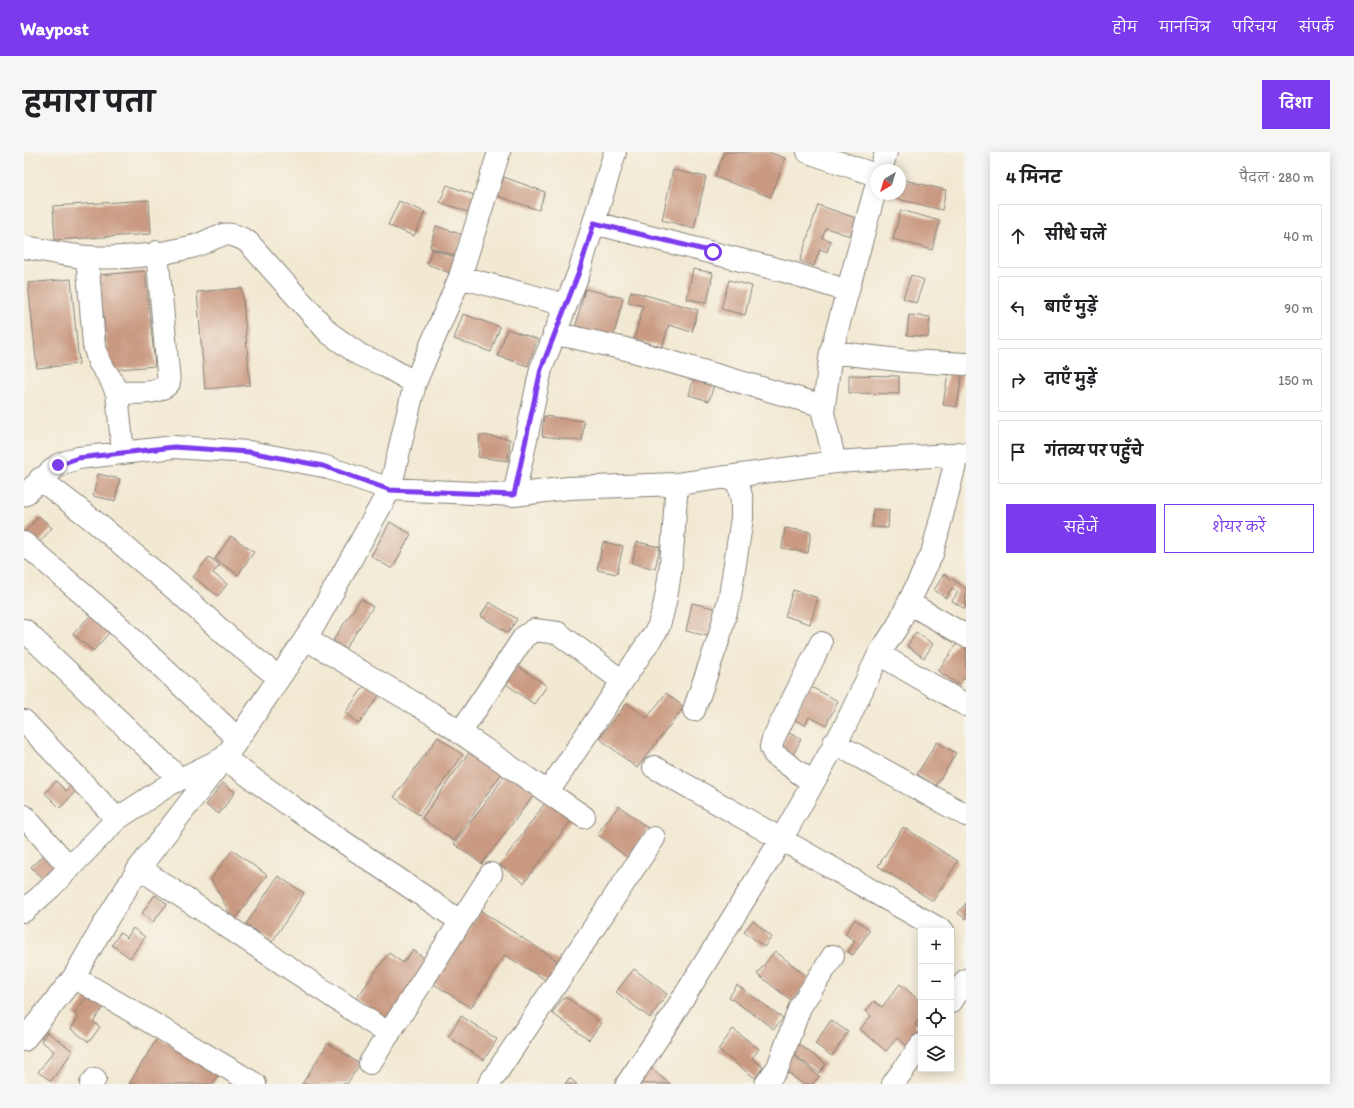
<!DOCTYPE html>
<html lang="hi">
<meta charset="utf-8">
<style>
:root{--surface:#fff;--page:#f6f6f6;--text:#202124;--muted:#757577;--line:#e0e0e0;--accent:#7c3aed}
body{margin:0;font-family:Itim,"Playpen Sans Deva",sans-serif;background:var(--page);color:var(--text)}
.controls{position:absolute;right:12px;bottom:12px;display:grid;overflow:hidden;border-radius:0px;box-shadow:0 2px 10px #0003}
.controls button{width:36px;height:36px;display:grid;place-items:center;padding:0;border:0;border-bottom:1px solid var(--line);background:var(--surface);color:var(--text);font:20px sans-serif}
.compass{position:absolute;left:846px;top:12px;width:36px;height:36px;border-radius:50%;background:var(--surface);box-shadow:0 2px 10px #0003;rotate:218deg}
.stop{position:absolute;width:12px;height:12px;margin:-9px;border:3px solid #7c3aed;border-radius:50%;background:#fff}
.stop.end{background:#7c3aed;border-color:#fff;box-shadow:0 1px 4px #0008}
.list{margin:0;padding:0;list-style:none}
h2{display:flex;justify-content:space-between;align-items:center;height:52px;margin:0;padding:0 16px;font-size:17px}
h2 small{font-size:13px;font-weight:400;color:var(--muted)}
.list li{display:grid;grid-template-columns:26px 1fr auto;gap:12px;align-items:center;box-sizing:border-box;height:64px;margin:0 8px 8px;padding:0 8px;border:1px solid var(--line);border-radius:0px}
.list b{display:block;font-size:15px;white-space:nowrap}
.list em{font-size:13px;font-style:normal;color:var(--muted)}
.actions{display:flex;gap:8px;padding:12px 16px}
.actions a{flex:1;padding:9px 0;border:1px solid var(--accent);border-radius:0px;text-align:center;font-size:14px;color:var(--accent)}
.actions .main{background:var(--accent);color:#fff}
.icon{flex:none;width:22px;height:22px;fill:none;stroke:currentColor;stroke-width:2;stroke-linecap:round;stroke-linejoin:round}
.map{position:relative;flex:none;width:942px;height:932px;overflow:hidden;border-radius:0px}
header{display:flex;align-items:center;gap:24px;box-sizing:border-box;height:56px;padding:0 20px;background:var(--accent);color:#fff}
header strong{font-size:19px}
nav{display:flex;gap:22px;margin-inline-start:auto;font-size:14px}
.intro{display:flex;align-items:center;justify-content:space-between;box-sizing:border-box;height:96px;padding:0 24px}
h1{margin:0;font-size:28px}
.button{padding:10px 18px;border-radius:0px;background:var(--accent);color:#fff;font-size:14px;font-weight:700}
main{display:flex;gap:24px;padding:0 24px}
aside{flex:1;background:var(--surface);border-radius:0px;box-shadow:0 2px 10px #0003}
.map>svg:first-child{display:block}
</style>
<header>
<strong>Waypost</strong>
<nav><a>होम</a><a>मानचित्र</a><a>परिचय</a><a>संपर्क</a></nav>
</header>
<div class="intro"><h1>हमारा पता</h1><a class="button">दिशा</a></div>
<main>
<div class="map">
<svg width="942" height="932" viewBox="0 0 942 932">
<rect width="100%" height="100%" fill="#f7f3e8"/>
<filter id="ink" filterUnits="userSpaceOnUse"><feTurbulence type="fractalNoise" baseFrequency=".025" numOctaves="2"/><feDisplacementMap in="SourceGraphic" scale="8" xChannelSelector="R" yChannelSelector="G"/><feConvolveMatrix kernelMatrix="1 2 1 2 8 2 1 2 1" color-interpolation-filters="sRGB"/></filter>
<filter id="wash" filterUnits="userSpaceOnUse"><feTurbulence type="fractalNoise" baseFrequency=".012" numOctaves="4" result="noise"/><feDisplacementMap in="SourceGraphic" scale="16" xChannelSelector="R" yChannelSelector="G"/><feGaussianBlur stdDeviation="0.9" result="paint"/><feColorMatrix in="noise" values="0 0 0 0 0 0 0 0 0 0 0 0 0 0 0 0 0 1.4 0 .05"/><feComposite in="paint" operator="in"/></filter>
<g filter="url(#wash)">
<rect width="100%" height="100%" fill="#f2e9d3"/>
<g id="blocks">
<path fill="#c99981" d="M 700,0 L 744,0 L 761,6 L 747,45 L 691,25 Z
M 649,18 L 682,25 L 670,76 L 638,68 Z
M 480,25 L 521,40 L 515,58 L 473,44 Z
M 876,27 L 922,38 L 918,58 L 862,44 L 862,42 L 876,42 Z
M 423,33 L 455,45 L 449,62 L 416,50 Z
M 125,48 L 127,82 L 31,88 L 29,54 Z
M 375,49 L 401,60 L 390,84 L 364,73 Z
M 794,53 L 832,66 L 826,84 L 802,76 L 798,86 L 807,89 L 803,100 L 796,97 L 790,114 L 776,109 Z
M 877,58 L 916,69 L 908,98 L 869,87 Z
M 412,74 L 439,83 L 432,104 L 406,95 Z
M 408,97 L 436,107 L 431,123 L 403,112 Z
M 669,117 L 689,121 L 683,151 L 663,147 Z
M 121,119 L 131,214 L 85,218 L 75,123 Z
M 887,123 L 900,128 L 892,151 L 879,146 Z
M 47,127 L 55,212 L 13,216 L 4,131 Z
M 705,128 L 728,134 L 721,163 L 697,157 Z
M 218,136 L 226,233 L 181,237 L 173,140 Z
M 561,137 L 599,146 L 588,191 L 550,181 Z
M 607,139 L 674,158 L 668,180 L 645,173 L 638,195 L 610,187 L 619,154 L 604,150 Z
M 439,162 L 476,175 L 467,200 L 430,187 Z
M 885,163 L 906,165 L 904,185 L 883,183 Z
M 483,177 L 513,187 L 504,214 L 474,204 Z
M 924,221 L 938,223 L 933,255 L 919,253 Z
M 671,222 L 691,229 L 685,249 L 665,243 Z
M 825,223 L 875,224 L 875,242 L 825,241 Z
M 520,264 L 560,269 L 558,289 L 518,284 Z
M 456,283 L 486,287 L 484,309 L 454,305 Z
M 74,322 L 96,327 L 91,349 L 69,344 Z
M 849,357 L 865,358 L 864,376 L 848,375 Z
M 15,364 L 28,376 L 13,393 L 0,381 Z
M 366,370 L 387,382 L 368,417 L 347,404 Z
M 761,376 L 787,380 L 784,401 L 758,396 Z
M 207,384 L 230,400 L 214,423 L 191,407 Z
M 579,390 L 599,394 L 593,422 L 573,418 Z
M 613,390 L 636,395 L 631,417 L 608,411 Z
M 185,405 L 196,413 L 189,421 L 203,432 L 194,444 L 169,425 Z
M 920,422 L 942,436 L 941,457 L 928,449 L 934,440 L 928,436 L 922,446 L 910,438 Z
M 769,438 L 794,446 L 786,472 L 761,464 Z
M 337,447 L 349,455 L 321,497 L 309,488 Z
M 465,450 L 493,467 L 484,481 L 457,464 Z
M 668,451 L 694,457 L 688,485 L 662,479 Z
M 67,463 L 86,480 L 69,499 L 49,482 Z
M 892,480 L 909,492 L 900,506 L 883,494 Z
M 935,489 L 942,494 L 942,523 L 935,533 L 914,519 Z
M 494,514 L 523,534 L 510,552 L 482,532 Z
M 342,532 L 356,542 L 335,572 L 321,561 Z
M 785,534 L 814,549 L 802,573 L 785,565 L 781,573 L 769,567 Z
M 642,541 L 660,555 L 613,616 L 575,586 L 603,551 L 623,566 Z
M 765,581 L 777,587 L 769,603 L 757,596 Z
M 414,585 L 439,603 L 395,663 L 370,645 Z
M 913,590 L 932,601 L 912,634 L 893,622 Z
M 446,599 L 478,621 L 430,689 L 398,666 Z
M 484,620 L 512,640 L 458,712 L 430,692 Z
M 32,629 L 42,639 L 49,632 L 54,637 L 36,656 L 21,641 Z
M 199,631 L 211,640 L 195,662 L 182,653 Z
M 527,643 L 552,662 L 500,731 L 476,713 Z
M 595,654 L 625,677 L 603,705 L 573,682 Z
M 879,675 L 934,709 L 909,749 L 854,714 Z
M 208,698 L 243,723 L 210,769 L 187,727 Z
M 22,701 L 33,713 L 19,726 L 7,715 Z
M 254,724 L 280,741 L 248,790 L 222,772 Z
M 131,743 L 143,752 L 129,770 L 118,761 Z
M 942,751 L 942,767 L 934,761 Z
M 457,759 L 537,811 L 525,830 L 481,803 L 447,856 L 410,832 Z
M 831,767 L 846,778 L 829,803 L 824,800 L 831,789 L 821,782 Z
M 729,769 L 748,785 L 740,795 L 720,779 Z
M 109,776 L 121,785 L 106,806 L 88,793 L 96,781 L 103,786 Z
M 389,798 L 408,812 L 366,871 L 332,847 L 365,801 L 379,811 Z
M 751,799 L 786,827 L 768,849 L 733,822 Z
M 610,817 L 643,842 L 626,866 L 592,840 Z
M 876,832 L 897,850 L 897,865 L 891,873 L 897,878 L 897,881 L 884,895 L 873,886 L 862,899 L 836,877 L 847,864 L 842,859 L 850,849 L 858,855 Z
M 713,833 L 759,866 L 750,877 L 705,845 Z
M 64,843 L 80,855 L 69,870 L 76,875 L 65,890 L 47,877 L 54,866 L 50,862 Z
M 541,844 L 577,871 L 565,888 L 528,861 Z
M 437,864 L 473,887 L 460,908 L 424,885 Z
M 807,868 L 824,880 L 808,904 L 791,892 Z
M 709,877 L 735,897 L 728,906 L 739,915 L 731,926 L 694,898 Z
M 23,880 L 49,899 L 27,929 L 14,920 L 30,899 L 17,889 Z
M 134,885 L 195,922 L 189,932 L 105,932 Z
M 304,891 L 336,912 L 323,932 L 278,932 Z
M 773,891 L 802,912 L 795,921 L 766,900 Z
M 767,902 L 795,924 L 789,932 L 779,932 L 757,915 Z
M 625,915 L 646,932 L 612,932 Z
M 545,926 L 553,932 L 541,932 Z"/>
</g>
</g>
<g filter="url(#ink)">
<use href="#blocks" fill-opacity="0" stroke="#878278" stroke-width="1"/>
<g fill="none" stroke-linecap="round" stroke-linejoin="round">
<g stroke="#878278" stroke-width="24">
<path id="street" d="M 784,0 L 852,23
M 857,18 L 862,0
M 570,71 L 764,120 L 824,139
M 0,95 C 21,98 43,104 64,105 C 97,107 135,103 167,95 C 192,89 197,73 224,90 L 305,181 L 336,203 L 360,213 L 391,231
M 63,105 L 70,193 L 75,210 L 86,226 L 93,241 L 99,301
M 436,125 L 542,153
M 530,181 L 602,197 L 800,254
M 807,200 L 883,209 L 942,212
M 93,241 C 110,240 133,244 145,231 L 133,100
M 811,310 L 799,261 L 807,200 L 852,35
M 16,327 L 70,369 L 158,443 L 202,483 L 255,526
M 0,343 L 34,313 L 54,306 L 150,295 L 225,300 L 299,314 L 366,337 L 490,343 L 544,336 L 653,332 L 811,310 L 942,302
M 490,343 L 517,217 L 555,120 L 591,0
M 0,391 L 84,464 L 214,587
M 885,451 L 942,484
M 0,478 L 156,627
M 282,487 L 412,564 L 560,665
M 855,502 L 942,553
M 670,558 L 695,486 L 706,444 L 718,366 L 718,348 L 712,324
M 0,569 L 93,667
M 436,581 L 500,485 L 510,478 L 534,481 L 598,529
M 810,591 L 942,663
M 630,615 L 919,779
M 789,631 L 750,602 L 747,595 L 749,587 L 797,491
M 524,640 L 634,476 C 649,432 649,378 653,332
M 0,664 L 46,716
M 115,716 L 365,882
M 0,759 L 26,736 L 93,667 L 146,632 L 200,606 L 268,655 L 436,769
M 50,825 L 231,932
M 927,850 L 942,828
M 0,888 L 50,825 L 82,769 L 115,716 L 210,593 L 288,477 L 366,337 L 391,231 L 436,125 L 475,0
M 346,911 L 467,722
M 67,932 L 71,927
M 465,932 L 630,686
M 603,932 L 645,869 L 757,688 L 821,574 L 855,502 L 873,475 L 908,402 L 934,301
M 742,932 L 754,915 L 776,855 L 809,804
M 869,932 L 897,893"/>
</g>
<use href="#street" stroke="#fff" stroke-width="22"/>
</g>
</g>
<g fill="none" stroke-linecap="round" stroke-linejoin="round" filter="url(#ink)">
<path stroke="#7c3aed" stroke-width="5" d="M 34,313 L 54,306 L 150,295 L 225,300 L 299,314 L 366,338 L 490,343 L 517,217 L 555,120 L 570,71 L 689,100"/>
</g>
</svg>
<div class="controls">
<button>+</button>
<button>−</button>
<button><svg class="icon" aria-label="locate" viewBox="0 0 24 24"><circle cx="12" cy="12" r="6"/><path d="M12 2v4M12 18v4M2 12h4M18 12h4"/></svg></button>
<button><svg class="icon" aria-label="layers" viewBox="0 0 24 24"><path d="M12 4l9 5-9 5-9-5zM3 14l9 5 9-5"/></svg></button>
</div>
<svg class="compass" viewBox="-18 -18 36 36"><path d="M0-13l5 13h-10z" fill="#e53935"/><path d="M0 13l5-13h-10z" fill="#757577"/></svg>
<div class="stop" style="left:689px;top:100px"></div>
<div class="stop end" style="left:34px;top:313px"></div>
</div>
<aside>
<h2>4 मिनट<small>पैदल · 280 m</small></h2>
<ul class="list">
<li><svg class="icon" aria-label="ahead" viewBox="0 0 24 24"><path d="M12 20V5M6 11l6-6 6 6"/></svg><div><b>सीधे चलें</b></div><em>40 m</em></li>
<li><svg class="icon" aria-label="left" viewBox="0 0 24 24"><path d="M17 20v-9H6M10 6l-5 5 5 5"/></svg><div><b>बाएँ मुड़ें</b></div><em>90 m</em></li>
<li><svg class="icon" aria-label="right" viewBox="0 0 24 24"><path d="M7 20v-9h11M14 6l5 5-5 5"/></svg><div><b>दाएँ मुड़ें</b></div><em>150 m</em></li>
<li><svg class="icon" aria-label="arrive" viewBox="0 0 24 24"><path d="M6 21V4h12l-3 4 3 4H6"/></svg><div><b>गंतव्य पर पहुँचे</b></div></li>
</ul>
<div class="actions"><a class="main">सहेजें</a><a>शेयर करें</a></div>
</aside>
</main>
